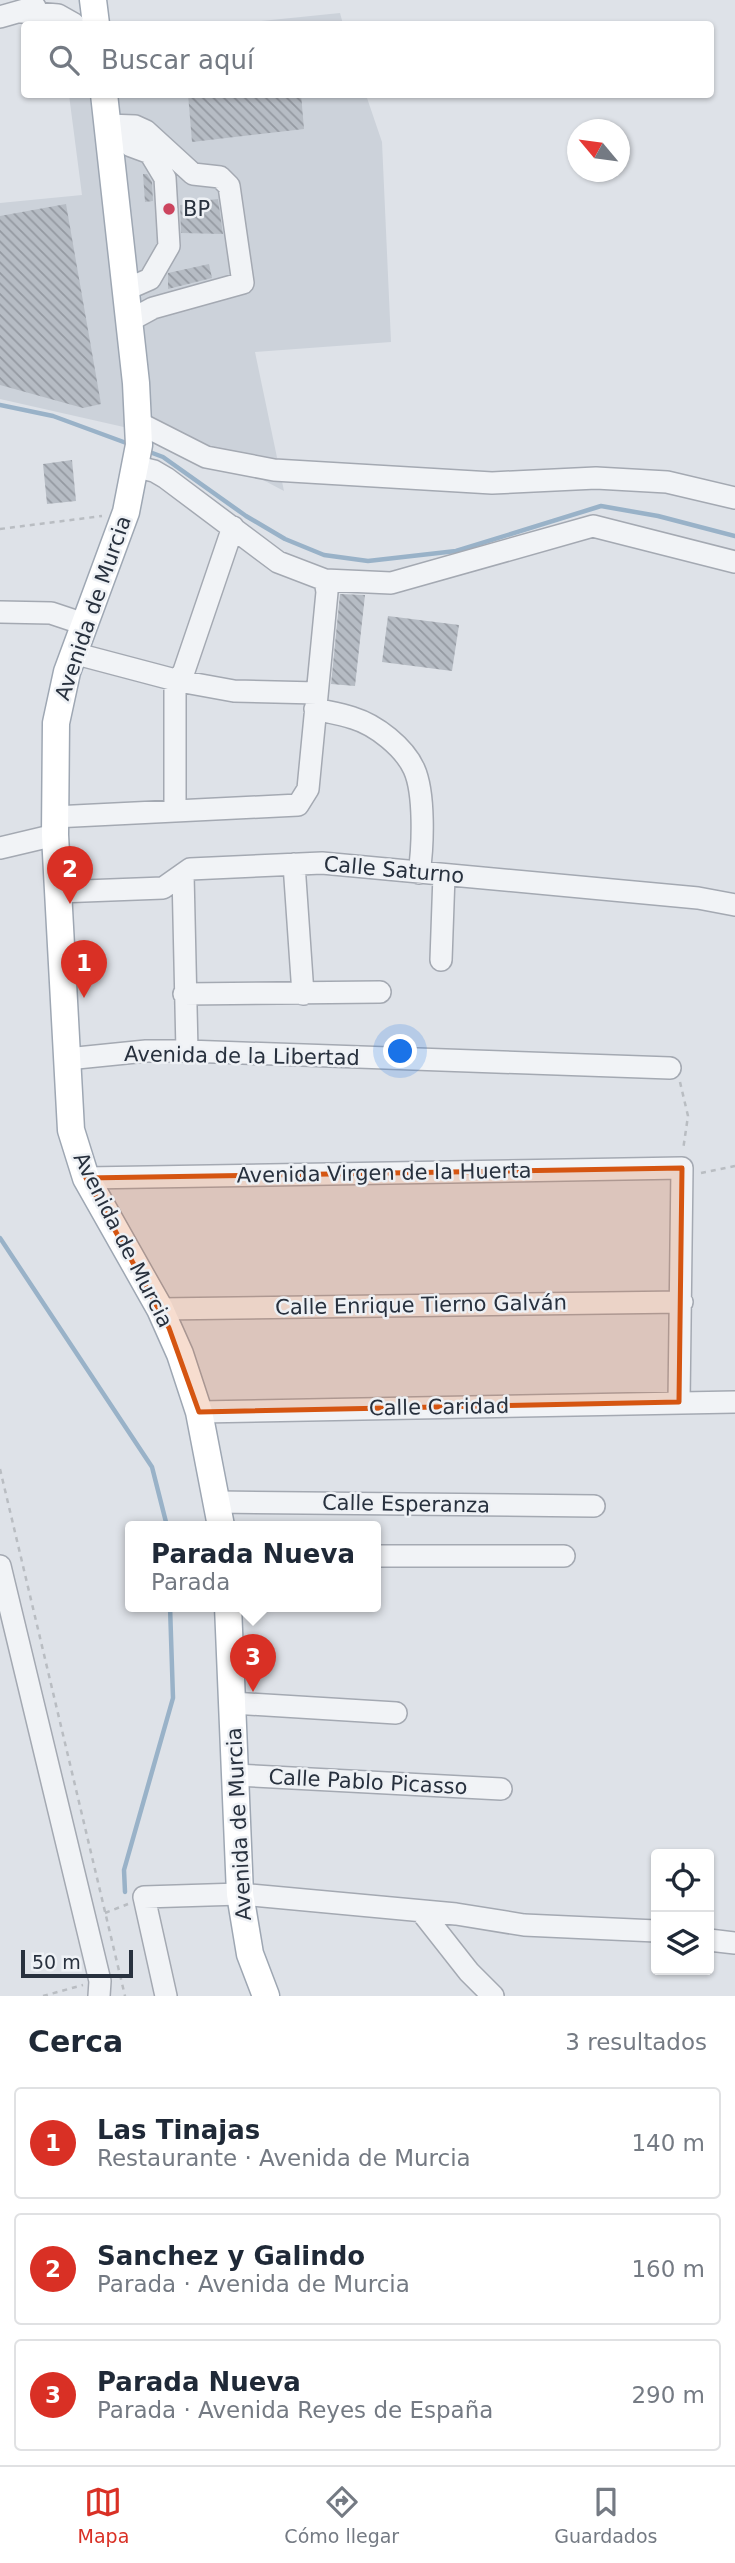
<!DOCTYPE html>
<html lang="es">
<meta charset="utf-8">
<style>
:root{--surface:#fff;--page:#f2f2f3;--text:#1f2937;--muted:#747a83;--line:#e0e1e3;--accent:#d93025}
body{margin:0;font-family:"DejaVu Sans",sans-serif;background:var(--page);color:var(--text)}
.controls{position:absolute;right:21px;bottom:21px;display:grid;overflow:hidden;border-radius:7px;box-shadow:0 2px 5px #0004}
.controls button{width:63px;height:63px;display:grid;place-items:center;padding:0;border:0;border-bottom:2px solid var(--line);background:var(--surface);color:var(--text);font:35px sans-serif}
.compass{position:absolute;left:567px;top:119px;width:63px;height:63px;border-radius:50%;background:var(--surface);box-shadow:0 2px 5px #0004;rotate:299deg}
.scale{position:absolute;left:21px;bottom:18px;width:112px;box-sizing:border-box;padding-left:7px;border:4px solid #28313e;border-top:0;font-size:19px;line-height:24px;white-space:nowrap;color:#28313e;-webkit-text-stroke:5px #eef1f5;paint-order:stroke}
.you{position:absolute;left:401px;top:1052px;width:24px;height:24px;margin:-18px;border:5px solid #fff;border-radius:50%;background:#1a73e8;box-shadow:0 0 0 10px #1a73e833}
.badge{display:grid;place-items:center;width:46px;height:46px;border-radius:50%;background:var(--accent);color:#fff;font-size:23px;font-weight:700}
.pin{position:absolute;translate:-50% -58px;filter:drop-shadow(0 2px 4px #0008)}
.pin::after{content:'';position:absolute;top:37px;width:24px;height:21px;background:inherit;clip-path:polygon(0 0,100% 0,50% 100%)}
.popup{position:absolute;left:125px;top:1521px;width:256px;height:91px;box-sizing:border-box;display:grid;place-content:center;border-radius:7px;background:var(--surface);filter:drop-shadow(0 2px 5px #0005);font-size:23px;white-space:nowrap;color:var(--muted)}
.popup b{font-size:26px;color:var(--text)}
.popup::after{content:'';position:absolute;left:50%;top:100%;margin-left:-14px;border:14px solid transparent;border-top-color:var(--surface)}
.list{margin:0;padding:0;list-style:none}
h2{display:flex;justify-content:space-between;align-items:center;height:91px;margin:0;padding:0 28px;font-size:30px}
h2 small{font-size:23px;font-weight:400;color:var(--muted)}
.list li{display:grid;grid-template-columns:46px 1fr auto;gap:21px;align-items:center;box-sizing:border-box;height:112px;margin:0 14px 14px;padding:0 14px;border:2px solid var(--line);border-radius:7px}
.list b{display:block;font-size:26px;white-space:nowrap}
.list p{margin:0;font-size:23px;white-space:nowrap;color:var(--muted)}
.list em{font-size:23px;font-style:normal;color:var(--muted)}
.icon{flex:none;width:38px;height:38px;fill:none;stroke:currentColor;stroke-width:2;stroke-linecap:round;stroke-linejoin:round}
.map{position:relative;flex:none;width:735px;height:1996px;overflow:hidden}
.search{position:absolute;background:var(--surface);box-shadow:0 2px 5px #0004;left:21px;right:21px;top:21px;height:77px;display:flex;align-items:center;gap:18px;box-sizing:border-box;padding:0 24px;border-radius:7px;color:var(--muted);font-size:26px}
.sheet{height:469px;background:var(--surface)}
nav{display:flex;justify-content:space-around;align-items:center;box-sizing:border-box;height:98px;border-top:2px solid var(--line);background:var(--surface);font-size:19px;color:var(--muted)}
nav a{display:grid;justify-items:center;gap:4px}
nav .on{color:var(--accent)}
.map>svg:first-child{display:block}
</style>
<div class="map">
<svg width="735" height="1996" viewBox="0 0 735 1996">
<defs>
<pattern id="building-back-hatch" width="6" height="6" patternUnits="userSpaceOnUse" patternTransform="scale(1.75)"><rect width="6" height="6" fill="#b6bcc4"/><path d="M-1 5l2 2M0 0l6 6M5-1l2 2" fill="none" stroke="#9499a1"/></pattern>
</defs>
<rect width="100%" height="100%" fill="#dee2e8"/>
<path fill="#ccd2da" d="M 340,13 L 343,24 L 231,24 Z
M 69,95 L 366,95 L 382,142 L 391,342 L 255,352 L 284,491 L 190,442 L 0,399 L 0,203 L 82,195 Z"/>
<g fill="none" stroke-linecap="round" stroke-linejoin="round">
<path stroke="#99b2c8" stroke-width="4.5" d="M 0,405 L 53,416 L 129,444
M 147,451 L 163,457 L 246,516 L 285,539 L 324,555 L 368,561 L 456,551 L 601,506 L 658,516 L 735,536
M 0,1238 L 152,1467 L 167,1526
M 125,1892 L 124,1870 L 173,1698 L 170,1606"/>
</g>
<path fill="url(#building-back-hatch)" d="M 188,94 L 301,94 L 304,129 L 192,142 Z
M 143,174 L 147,174 L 152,182 L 153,201 L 145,202 Z
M 218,199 L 223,234 L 181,233 L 180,205 L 200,204 L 200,201 Z
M 66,204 L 101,404 L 83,408 L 0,385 L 0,216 Z
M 209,264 L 212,278 L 168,289 L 168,273 Z
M 72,460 L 76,501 L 47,504 L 43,464 Z
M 340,594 L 365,595 L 355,686 L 331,684 Z
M 388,616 L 459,625 L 452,671 L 382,662 Z"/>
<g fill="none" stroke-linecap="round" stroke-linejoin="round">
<g stroke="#a4a9b2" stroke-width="24">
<path id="minor" d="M 22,12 L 58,15 L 74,24
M 0,17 L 35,7
M 107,125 L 135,126 L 146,131 L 193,174 L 220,177 L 229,186 L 243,283 L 153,308 L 129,321
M 125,290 L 150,279 L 169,246 L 165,178 L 150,153 L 131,146 L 126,126
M 139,423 L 206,457 L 274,470 L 492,483 L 596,478 L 667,482 L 735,498
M 137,467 L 154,471 L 166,478 L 278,562 L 325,580 L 391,583 L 593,526 L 735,562
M 0,612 L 51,613 L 84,624
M 73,653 L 179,681 L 234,691 L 317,693
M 315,709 C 328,712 341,714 353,718 C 376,725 404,747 414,769 C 425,793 423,847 419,873
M 175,811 L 175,687 L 184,671 L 233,527
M 54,817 L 298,805 L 308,789 L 327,592 L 325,580
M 0,848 L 55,835
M 294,864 L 303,994
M 183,874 L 187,1051
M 58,892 L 163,888 L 190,869 L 322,863 L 698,898 L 735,905
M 441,960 L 444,875
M 184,994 L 380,992
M 67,1059 L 146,1051 L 187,1051 L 670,1068
M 86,1178 L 682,1168 L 679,1402
M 160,1309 L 682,1302
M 199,1412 L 735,1402
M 217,1502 L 594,1506
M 376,1556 L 564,1556
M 0,1566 L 100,1981 L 99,1996
M 232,1703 L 396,1713
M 235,1775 L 501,1789
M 421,1911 L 469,1972 L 493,1996
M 709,1940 L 735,1943
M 166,1996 L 144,1897 L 240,1894 L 456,1914 L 524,1925 L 656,1931"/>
</g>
<g stroke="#9ea7b3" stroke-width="29">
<path id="major" d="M 93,0 L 96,24
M 104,94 L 136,383 L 139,445 L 126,512 L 67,672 L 56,723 L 55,835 L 71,1130 L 86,1178 L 160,1309 L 180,1354 L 199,1412 L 221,1526
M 228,1606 L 240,1894 L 250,1954 L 266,1996"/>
</g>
<path stroke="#b9bdc2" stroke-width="2.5" stroke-dasharray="5 5" stroke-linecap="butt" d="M 0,529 L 102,516
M 680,1082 L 688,1116 L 683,1150
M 701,1173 L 735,1166
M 0,1469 L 125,1996
M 105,1913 L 128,1904
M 43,1996 L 83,1985"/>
<use href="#minor" stroke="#f1f3f6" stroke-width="21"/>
<use href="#major" stroke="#fff" stroke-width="26"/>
</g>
<path fill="#d55511" fill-opacity="0.2" stroke="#d55511" stroke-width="5" stroke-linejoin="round" d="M 682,1168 L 679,1402 L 199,1412 L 169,1328 L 86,1178 Z"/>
<circle fill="#cc445e" stroke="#eef1f5" stroke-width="2.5" cx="169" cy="209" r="7"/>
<g text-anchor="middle" stroke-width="5" stroke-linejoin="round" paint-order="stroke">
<g font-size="21" fill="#28313e" stroke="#eef1f5" text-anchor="start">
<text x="183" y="216">BP</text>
</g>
<g font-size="21" fill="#28313e" stroke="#eef1f5">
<text transform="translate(93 608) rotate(-71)" y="7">Avenida de Murcia</text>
<text transform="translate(394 870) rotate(5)" y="7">Calle Saturno</text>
<text transform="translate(242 1056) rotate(1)" y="7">Avenida de la Libertad</text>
<text transform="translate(384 1173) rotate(-1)" y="7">Avenida Virgen de la Huerta</text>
<text transform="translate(123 1240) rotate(63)" y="7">Avenida de Murcia</text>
<text transform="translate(421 1305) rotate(-1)" y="7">Calle Enrique Tierno Galván</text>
<text transform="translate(439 1407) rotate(-1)" y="7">Calle Caridad</text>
<text transform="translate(406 1504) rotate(1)" y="7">Calle Esperanza</text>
<text transform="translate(368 1782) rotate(3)" y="7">Calle Pablo Picasso</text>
<text transform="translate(239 1824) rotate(-93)" y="7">Avenida de Murcia</text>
</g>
</g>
</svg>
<div class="controls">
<button><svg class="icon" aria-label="locate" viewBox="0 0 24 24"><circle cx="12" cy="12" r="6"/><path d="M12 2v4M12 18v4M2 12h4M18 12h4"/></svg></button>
<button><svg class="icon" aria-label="layers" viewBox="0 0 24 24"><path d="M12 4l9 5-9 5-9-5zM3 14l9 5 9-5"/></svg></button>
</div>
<svg class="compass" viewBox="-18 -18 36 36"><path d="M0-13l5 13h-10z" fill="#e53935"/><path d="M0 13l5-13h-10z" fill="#747a83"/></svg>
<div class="scale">50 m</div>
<div class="you"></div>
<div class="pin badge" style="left:84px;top:998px">1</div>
<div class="pin badge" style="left:70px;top:904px">2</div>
<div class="pin badge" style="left:253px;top:1692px">3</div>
<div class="popup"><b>Parada Nueva</b>Parada</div>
<div class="search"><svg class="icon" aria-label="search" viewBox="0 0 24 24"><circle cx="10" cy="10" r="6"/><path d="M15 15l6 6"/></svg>Buscar aquí</div>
</div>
<section class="sheet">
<h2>Cerca<small>3 resultados</small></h2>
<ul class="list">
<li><span class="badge">1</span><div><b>Las Tinajas</b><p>Restaurante · Avenida de Murcia</p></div><em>140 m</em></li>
<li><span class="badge">2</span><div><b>Sanchez y Galindo</b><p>Parada · Avenida de Murcia</p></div><em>160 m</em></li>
<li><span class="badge">3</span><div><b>Parada Nueva</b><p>Parada · Avenida Reyes de España</p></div><em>290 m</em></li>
</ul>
</section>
<nav>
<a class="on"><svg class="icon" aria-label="map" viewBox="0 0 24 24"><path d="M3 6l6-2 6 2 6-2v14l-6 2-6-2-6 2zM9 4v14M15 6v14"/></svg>Mapa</a>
<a><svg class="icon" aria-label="directions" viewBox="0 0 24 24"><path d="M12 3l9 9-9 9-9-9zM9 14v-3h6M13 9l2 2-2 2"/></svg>Cómo llegar</a>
<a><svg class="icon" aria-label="saved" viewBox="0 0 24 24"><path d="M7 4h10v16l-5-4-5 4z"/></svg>Guardados</a>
</nav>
